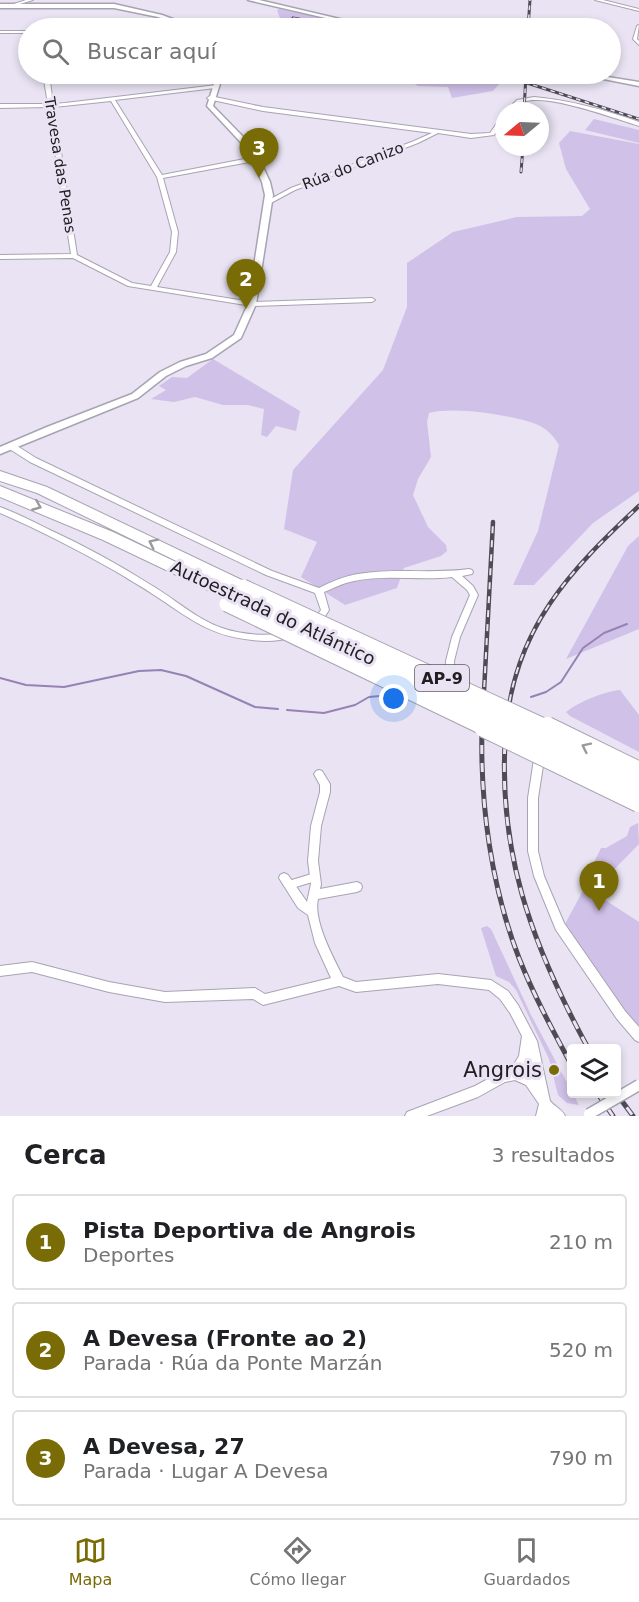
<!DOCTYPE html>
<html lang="es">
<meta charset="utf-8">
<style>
:root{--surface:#fff;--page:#f2f2f2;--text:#202124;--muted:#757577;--line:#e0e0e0;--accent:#796b05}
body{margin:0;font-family:"DejaVu Sans",sans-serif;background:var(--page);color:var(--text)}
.controls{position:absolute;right:18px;bottom:18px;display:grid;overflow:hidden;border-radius:6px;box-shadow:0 3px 9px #0003}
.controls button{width:54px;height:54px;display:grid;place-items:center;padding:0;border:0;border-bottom:2px solid var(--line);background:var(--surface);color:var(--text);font:30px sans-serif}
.compass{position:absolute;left:495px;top:102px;width:54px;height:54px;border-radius:50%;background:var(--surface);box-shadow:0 3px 9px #0003;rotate:251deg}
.you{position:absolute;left:394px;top:699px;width:21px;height:21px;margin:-15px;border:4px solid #fff;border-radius:50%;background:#1a73e8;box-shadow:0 0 0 9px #1a73e833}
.badge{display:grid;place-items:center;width:39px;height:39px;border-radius:50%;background:var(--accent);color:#fff;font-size:20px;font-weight:700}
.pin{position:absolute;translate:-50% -50px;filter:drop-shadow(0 2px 3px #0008)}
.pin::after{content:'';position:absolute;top:32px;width:21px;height:18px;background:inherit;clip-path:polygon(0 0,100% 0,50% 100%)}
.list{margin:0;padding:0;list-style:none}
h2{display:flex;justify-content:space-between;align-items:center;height:78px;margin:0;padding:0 24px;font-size:26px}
h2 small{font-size:20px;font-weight:400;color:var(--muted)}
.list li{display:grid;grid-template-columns:39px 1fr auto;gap:18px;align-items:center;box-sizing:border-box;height:96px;margin:0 12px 12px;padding:0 12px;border:2px solid var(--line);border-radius:6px}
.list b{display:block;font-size:22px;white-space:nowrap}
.list p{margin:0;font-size:20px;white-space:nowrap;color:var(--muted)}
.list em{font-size:20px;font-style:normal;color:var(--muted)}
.icon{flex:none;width:33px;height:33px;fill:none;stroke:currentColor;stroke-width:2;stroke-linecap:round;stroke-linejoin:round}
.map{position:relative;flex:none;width:639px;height:1116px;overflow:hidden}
.search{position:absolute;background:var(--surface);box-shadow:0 3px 9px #0003;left:18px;right:18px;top:18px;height:66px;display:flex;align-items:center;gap:15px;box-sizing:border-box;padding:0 21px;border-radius:33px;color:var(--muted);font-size:22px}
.sheet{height:402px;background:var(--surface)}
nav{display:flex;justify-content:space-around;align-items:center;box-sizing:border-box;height:84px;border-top:2px solid var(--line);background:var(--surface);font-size:16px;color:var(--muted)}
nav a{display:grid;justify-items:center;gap:3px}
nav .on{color:var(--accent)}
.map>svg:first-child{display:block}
</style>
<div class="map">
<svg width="639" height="1116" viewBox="0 0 639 1116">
<rect width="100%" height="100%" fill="#e9e3f3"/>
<path fill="#d0c1e8" d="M 280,9 L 367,28 L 326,28 L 281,21 L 277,10 Z
M 399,74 L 508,74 L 493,91 L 452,98 L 448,87 L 418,86 Z
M 594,119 L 639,130 L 639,143 L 585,130 Z
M 570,131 L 639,144 L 639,491 L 593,523 L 534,585 L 513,585 L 538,531 L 559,445 C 554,436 546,428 536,424 C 511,415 454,406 429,413 L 427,422 L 431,457 L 418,479 L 413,495 L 428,527 L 446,545 L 447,551 L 441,556 L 404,568 L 397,588 L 345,605 L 301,577 L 317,542 L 284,529 L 293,470 L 383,370 L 407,307 L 407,263 L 453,232 L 517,217 L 582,216 L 590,209 L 566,169 L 559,143 Z
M 213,359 L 300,411 L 296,431 L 276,426 L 267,437 L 261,435 L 264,409 L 248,405 L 223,405 L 195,397 L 174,402 L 151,399 L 166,390 L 159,386 L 172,377 L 187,378 Z
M 639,536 L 639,629 L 566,659 L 628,546 Z
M 620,690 L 639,715 L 639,752 L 570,716 L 566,712 C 580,701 603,692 620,690 Z
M 638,823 L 639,844 L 597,887 L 586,886 C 584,879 589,874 595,872 L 594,862 L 601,848 L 606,848 L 627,836 L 630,827 Z
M 585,887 L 639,922 L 639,1031 L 623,1014 L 566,928 L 565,924 Z
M 487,926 L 491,929 L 531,1015 L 579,1105 L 567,1103 L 558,1095 L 549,1059 L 516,990 L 509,982 L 496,976 L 481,928 Z"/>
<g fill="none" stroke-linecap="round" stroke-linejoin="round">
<path stroke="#9682b4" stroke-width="2" d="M 0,678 L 26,685 L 64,687 L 139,671 L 161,670 L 186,676 L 255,707 L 278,709
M 531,697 L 546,692 L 561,682 L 583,648 L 604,633 L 627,624
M 287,710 L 324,713 L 355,705 L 369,697 L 391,695"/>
<g stroke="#a8a3b2" stroke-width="10">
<path id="pedestrian" d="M 289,885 L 315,877"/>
</g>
<g stroke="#a8a3b2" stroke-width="2">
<path id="minor" d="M 26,0 L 33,0 L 13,6 L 11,5 Z
M 595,0 L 603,0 L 639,9 L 639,11 Z
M 639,25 L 637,39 L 639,41 L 639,45 L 633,39 L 637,26 Z
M 0,31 L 28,31 L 28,33 L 0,33 Z
M 43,74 L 49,74 L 53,104 L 65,103 L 217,85 L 218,86 L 215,88 L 115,100 L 162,175 L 255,157 L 258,159 L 255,161 L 163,178 L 178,232 L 176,252 L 157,287 L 252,302 L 372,298 L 375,300 L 372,302 L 252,306 L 128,286 L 73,258 L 0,259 L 0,255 L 71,254 L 48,107 L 0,108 L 0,104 L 48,104 ZM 111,101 L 157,177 L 172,232 L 170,252 L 151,286 L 132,283 L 77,255 L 54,107 Z
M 210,96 L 263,107 L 471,134 L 490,133 L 502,116 L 504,115 L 504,121 L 494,135 L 471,138 L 438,133 L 418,143 L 295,190 L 269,204 L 266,202 L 267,201 L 291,188 L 414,141 L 432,133 L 263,111 L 208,99 L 207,98 Z
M 534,97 C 570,100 605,110 639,122 L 639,126 C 613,118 547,93 523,102 C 518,103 515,107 512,111 L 506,111 L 517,100 Z
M 8,444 L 14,444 L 36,458 L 272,571 L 319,588 C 331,582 344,576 358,574 C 395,568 432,574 469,569 L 472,570 L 473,572 L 472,574 L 462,576 L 473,586 L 478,595 L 460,637 L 454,661 L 455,686 L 453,689 L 450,690 L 447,689 L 445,686 L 446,661 L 452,637 L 470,595 L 467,590 L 452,577 C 420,581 386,574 354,581 C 343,583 334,588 324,592 L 329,610 C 325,616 320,627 312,625 L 311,623 L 321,610 L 315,593 L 266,575 L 30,462 L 8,448 L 7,446 Z
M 0,507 C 17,513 34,522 50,530 C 85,546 119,565 151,585 C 175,599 196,619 222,628 C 242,635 269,637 290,632 L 293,633 L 294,635 L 293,637 C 280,641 266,642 252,640 C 209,636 188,617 154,595 C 141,586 128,579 115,571 C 78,550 39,530 0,513 Z
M 540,749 L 543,750 L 545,753 L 538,798 L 538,851 L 544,876 L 564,923 L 625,1011 L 639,1027 L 639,1042 L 635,1040 L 617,1019 L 556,930 L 534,876 L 528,851 L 528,798 L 535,753 L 537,750 Z
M 319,770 L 322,771 L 330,784 L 330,792 L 321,826 L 318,861 L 321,884 L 320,889 L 357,882 L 361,884 L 362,887 L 361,890 L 357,892 L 318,899 C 313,921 333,957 343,977 L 356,982 L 438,974 L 491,980 L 508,991 L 518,1005 L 537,1041 L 550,1101 C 555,1107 562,1109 565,1116 L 536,1116 L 539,1104 L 526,1085 L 515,1080 L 505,1082 L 478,1097 L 427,1116 L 405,1116 L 407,1112 L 475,1086 L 499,1073 L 511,1069 L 519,1056 L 522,1036 L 510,1013 L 500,999 L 489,990 L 438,984 L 356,992 L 339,986 L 263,1005 L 253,999 L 165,1002 L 109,992 L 32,972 L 0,976 L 0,966 L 32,962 L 109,982 L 165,992 L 255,988 L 265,994 L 331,978 L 315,943 L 308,915 L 298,908 L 279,878 L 280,875 L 284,873 L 288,875 L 307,902 L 311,884 L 308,861 L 311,826 L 320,792 L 320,785 L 314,774 L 316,771 ZM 530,1059 L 534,1077 L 523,1072 Z"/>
</g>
<g stroke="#a8a3b2" stroke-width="3">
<path id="tertiary" d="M 248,0 L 259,0 L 378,28 L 369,28 Z
M 0,4 L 114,4 L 162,15 L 197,28 L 190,28 L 158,17 L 114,8 L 0,8 Z
M 217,74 L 223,74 L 213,106 L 254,148 L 270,182 L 273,195 L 256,304 L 241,338 L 212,358 L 186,366 L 166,376 L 138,398 L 0,454 L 0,447 L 47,427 L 132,394 L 160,372 L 180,362 L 206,354 L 234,335 L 248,304 L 265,195 L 262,182 L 247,149 L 207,106 Z
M 578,74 L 589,74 L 639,82 L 639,86 Z"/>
</g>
<g stroke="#a8a3b2" stroke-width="2">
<path id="motorway" d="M 0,471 L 47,487 L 248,583 L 251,587 L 248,591 L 238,591 L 37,493 L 0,481 Z
M 0,486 L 113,532 L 241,593 L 244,597 L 241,601 L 231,601 L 103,540 L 0,497 Z"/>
</g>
<use href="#pedestrian" stroke="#fff" stroke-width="8"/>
<use href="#minor" fill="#fff" fill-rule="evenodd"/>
<use href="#tertiary" fill="#fff" fill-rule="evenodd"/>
<use href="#motorway" fill="#fff" fill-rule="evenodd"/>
<g stroke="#4f4b54" stroke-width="3">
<path id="rail-far2" d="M 293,18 L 345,28
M 528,28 L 530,0
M 499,74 L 639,119
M 524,111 L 526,74
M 521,172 L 523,147"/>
</g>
<g stroke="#4f4b54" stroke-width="4.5">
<path id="rail-far1" d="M 482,729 L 493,522
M 506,729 C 514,629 570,570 639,506"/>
</g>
<g stroke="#4f4b54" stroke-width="5">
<path id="rail" d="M 482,727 C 480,804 491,886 519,958 C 534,996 553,1031 572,1066
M 506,727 C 496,849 531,943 588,1048
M 616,1093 L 633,1116
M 598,1094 L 613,1116"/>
</g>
<use href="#rail-far2" stroke="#e9e3f3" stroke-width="1.5" stroke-dasharray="4.5" stroke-linecap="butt"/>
<use href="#rail-far1" stroke="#e9e3f3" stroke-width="2" stroke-dasharray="7" stroke-linecap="butt"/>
<use href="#rail" stroke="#e9e3f3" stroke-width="3" stroke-dasharray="9" stroke-linecap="butt"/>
<g stroke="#a8a3b2" stroke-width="13" stroke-linecap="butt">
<path id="minor-bridge" d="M 589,1114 L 639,1085"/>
</g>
<g stroke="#a8a3b2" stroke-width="17" stroke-linecap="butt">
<path id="motorway-bridge-far1" d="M 243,587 L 550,729
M 236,597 L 515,729
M 227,604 L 487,729"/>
</g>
<g stroke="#a8a3b2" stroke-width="22" stroke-linecap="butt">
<path id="motorway-bridge" d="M 484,727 L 639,802
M 512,727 L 639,790
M 547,727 L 639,772"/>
</g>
<use href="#minor-bridge" stroke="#fff" stroke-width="10"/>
<use href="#motorway-bridge-far1" stroke="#fff" stroke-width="15"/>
<use href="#motorway-bridge" stroke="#fff" stroke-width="20"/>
</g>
<defs><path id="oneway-chevron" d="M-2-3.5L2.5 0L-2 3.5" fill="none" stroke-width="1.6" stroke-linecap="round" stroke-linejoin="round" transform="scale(1.5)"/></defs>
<g stroke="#9b999c">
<use href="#oneway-chevron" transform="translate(37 506) rotate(22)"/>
<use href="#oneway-chevron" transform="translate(153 543) rotate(-154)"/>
<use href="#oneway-chevron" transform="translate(586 747) rotate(-154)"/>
</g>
<circle fill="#796b05" stroke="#e9e3f3" stroke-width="2" cx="554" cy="1070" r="6"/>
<g text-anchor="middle" stroke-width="6" stroke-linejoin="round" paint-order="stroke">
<g font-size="15" fill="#201d23" stroke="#e9e3f3">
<text transform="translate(60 165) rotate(81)" y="5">Travesa das Penas</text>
<text transform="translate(353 166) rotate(-21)" y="5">Rúa do Canizo</text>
</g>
<rect fill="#e9e3f3" stroke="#5c5861" stroke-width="1.5" x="415" y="665" width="54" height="26" rx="4.5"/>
<g font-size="16" font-weight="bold" fill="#201d23">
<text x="442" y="684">AP-9</text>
</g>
<g font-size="18" fill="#201d23" stroke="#e9e3f3">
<text transform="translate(273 613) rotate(25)" y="6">Autoestrada do Atlántico</text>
</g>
<g font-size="21" fill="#201d23" stroke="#e9e3f3" text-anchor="end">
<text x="542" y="1077">Angrois</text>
</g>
</g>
</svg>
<div class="controls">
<button><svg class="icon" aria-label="layers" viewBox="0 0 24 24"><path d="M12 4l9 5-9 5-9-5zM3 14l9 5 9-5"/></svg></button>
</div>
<svg class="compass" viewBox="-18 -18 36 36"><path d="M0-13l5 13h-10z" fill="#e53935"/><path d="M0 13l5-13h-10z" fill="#757577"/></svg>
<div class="you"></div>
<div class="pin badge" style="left:599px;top:911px">1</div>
<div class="pin badge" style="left:246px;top:309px">2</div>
<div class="pin badge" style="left:259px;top:178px">3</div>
<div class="search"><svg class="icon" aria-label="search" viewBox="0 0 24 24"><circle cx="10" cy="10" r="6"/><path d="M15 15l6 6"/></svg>Buscar aquí</div>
</div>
<section class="sheet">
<h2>Cerca<small>3 resultados</small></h2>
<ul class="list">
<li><span class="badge">1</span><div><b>Pista Deportiva de Angrois</b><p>Deportes</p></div><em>210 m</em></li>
<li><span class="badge">2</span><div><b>A Devesa (Fronte ao 2)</b><p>Parada · Rúa da Ponte Marzán</p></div><em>520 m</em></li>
<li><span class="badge">3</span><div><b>A Devesa, 27</b><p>Parada · Lugar A Devesa</p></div><em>790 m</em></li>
</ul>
</section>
<nav>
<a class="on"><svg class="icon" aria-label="map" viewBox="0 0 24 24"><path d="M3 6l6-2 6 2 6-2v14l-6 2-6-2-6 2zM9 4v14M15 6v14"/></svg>Mapa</a>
<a><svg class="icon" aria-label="directions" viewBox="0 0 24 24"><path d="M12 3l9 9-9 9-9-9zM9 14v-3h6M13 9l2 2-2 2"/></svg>Cómo llegar</a>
<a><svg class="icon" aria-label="saved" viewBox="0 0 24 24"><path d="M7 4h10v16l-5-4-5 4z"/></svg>Guardados</a>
</nav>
